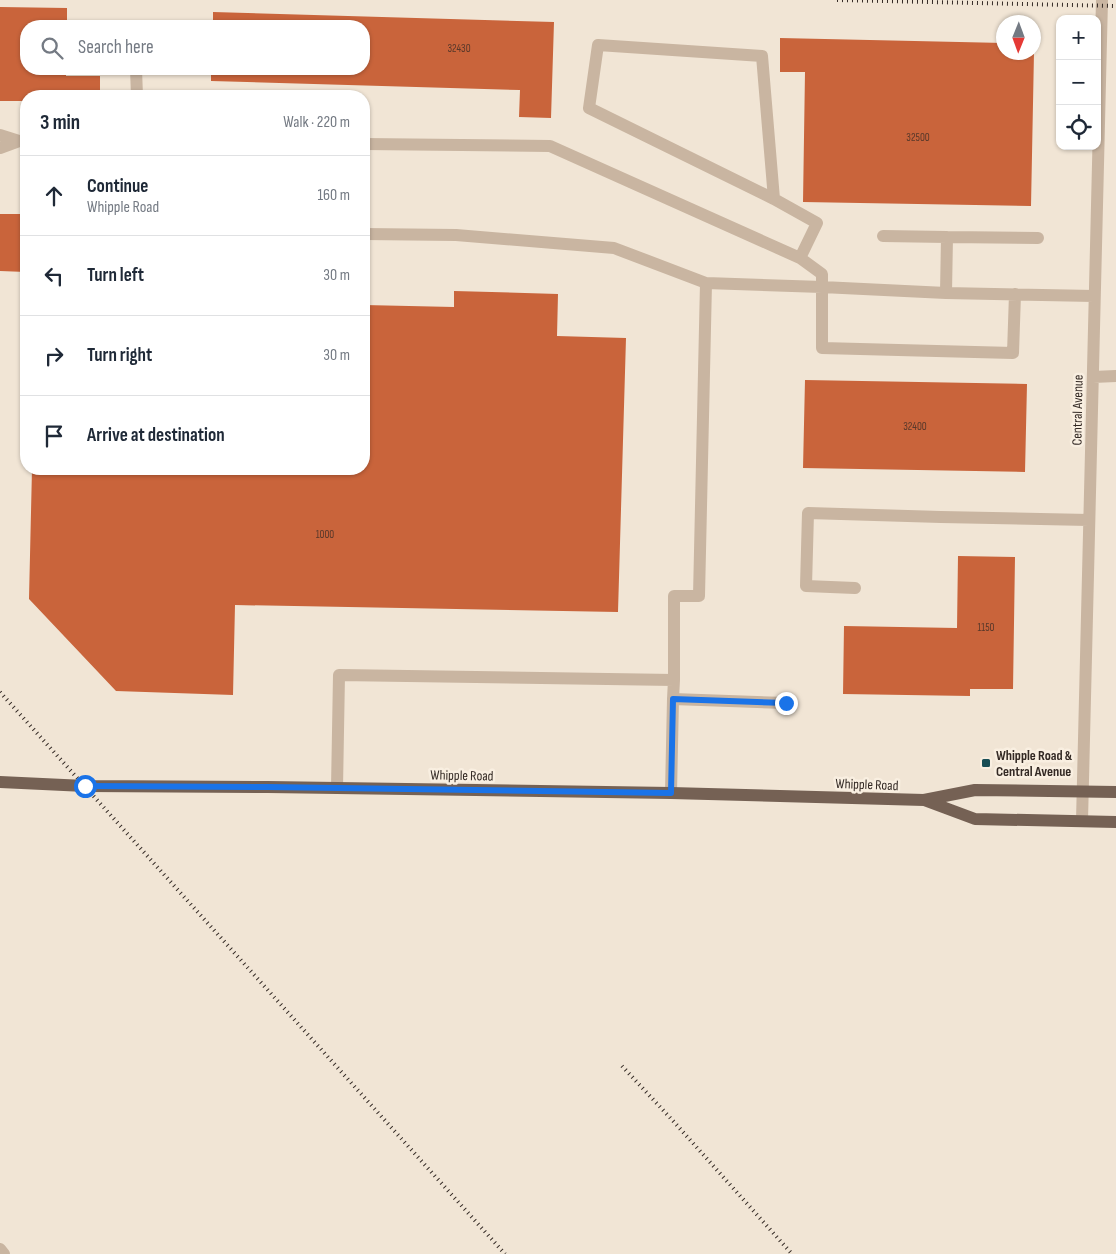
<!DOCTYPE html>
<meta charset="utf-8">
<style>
:root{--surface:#fff;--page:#f6f6f7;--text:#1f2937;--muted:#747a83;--line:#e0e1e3}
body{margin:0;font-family:"Sofia Sans Condensed",sans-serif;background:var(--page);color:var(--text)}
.controls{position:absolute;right:15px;top:15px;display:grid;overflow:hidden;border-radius:10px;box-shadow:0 1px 4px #0004}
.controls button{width:45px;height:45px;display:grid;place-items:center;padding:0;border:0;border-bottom:1px solid var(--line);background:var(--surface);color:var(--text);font:25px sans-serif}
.compass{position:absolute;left:996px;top:15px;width:45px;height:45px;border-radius:50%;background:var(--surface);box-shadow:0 1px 4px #0004;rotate:181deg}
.stop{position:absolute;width:15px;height:15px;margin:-11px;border:4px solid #1a73e8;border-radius:50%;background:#fff}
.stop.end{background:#1a73e8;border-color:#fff;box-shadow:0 1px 5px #0008}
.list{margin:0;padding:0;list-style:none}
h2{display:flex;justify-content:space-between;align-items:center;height:65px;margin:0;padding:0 20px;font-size:21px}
h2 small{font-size:16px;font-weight:400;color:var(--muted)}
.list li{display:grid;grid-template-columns:32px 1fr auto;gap:15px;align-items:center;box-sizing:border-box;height:80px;padding:0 20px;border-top:1px solid var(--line)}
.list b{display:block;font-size:19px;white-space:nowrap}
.list p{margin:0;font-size:16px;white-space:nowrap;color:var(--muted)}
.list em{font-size:16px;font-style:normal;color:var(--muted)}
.icon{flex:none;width:28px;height:28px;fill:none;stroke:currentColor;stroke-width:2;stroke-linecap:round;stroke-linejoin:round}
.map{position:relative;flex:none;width:1116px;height:1254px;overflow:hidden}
.search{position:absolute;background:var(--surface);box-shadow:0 1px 4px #0004;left:20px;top:20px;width:350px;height:55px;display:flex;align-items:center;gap:12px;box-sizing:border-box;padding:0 18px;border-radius:20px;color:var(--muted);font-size:19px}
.panel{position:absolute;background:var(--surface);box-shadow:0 1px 4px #0004;left:20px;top:90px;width:350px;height:385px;border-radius:20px}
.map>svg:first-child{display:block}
</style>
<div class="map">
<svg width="1116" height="1254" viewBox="0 0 1116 1254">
<rect width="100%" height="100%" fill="#f1e5d5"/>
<path fill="#c9643b" d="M 0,7 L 67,8 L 67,26 L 26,26 L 26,69 L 66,69 L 66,76 L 100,76 L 100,96 L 26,96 L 26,101 L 0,101 Z
M 213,12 L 554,22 L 551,118 L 519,117 L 520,90 L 211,81 L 211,69 L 364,69 L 364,26 L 213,26 Z
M 780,38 L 1004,43 L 1004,52 L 1034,52 L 1031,206 L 803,202 L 805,72 L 780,72 Z
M 0,214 L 26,214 L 26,272 L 0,271 Z
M 454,291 L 558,294 L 557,336 L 626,338 L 618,612 L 235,605 L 233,695 L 116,691 L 29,599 L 32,469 L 364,469 L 364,305 L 454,307 Z
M 805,380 L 1027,384 L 1025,472 L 803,468 Z
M 958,556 L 1015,557 L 1013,689 L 970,689 L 970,696 L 843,694 L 844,626 L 957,628 Z"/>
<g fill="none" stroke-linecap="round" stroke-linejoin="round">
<path stroke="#c9b5a1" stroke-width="12" d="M 136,69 L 137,96
M 0,135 L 19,141 L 26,141
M 364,144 L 550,146 L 800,258
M 0,148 L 19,141
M 364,234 L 456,235 L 614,248 L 706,283 L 822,287 L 822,274 L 800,258 L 817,223 L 774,199 L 589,108 L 598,45 L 762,56 L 774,199
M 883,236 L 947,237 L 946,293
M 947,237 L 1038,238
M 1015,294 L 1013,353 L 822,348 L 822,287 L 946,293 L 1094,296
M 1093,377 L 1116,376
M 855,588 L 806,586 L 808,513 L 941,517 L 1089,520
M 674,680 L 674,596 L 699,596 L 706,283
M 337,788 L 339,675 L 674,680 L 673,699
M 671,793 L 673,699 L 786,703
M 1082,821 L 1102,0
M 0,1249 L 4,1254"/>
<path stroke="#756154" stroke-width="12" d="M 0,782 L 85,786 L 268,787 L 671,793 L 924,800 L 975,790 L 1116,792
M 924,800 L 975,819 L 1116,822"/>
<path stroke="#332924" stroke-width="4" stroke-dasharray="1 4" stroke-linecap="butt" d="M 837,0 L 1116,6
M 0,692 L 505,1254
M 622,1066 L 675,1123 L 792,1254"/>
</g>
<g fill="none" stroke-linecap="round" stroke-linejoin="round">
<path stroke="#1a73e8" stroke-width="6" d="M 85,786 L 268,787 L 671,793 L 673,699 L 786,703"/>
</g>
<rect fill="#194e55" stroke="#f9efe1" stroke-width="2" x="981" y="758" width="10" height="10" rx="2.5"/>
<g text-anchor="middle" stroke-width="5" stroke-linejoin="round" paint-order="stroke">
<g font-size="11" fill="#58382a">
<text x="459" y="52">32430</text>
<text x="918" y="141">32500</text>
<text x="915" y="430">32400</text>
<text x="325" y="538">1000</text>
<text x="986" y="631">1150</text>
</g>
<g font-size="14" fill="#332924" stroke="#f9efe1">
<text transform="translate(1077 410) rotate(-89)" y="5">Central Avenue</text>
<text transform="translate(462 775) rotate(1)" y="5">Whipple Road</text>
<text transform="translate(867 784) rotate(2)" y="5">Whipple Road</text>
</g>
<g font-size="14" font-weight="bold" fill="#332924" stroke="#f9efe1" text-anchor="start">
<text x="996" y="760">Whipple Road &amp;<tspan x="996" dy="16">Central Avenue</tspan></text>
</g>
</g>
</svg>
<div class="controls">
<button>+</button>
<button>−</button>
<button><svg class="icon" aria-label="locate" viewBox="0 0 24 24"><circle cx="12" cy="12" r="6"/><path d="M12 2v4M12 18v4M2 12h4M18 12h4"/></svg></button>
</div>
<svg class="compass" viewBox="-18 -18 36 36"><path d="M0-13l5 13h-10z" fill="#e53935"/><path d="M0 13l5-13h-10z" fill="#747a83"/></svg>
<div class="stop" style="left:85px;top:786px"></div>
<div class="stop end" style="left:786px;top:703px"></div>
<div class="search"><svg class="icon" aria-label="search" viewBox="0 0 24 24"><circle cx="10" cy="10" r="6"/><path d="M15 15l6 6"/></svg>Search here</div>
<section class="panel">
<h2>3 min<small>Walk · 220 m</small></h2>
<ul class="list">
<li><svg class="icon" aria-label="ahead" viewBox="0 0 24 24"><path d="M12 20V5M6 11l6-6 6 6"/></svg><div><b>Continue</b><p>Whipple Road</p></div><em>160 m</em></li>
<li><svg class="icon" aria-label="left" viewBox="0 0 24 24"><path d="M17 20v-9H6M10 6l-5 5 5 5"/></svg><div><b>Turn left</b></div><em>30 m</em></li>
<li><svg class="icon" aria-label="right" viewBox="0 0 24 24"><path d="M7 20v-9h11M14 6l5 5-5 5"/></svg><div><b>Turn right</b></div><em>30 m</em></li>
<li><svg class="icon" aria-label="arrive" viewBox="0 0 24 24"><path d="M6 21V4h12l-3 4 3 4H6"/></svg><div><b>Arrive at destination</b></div></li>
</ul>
</section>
</div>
